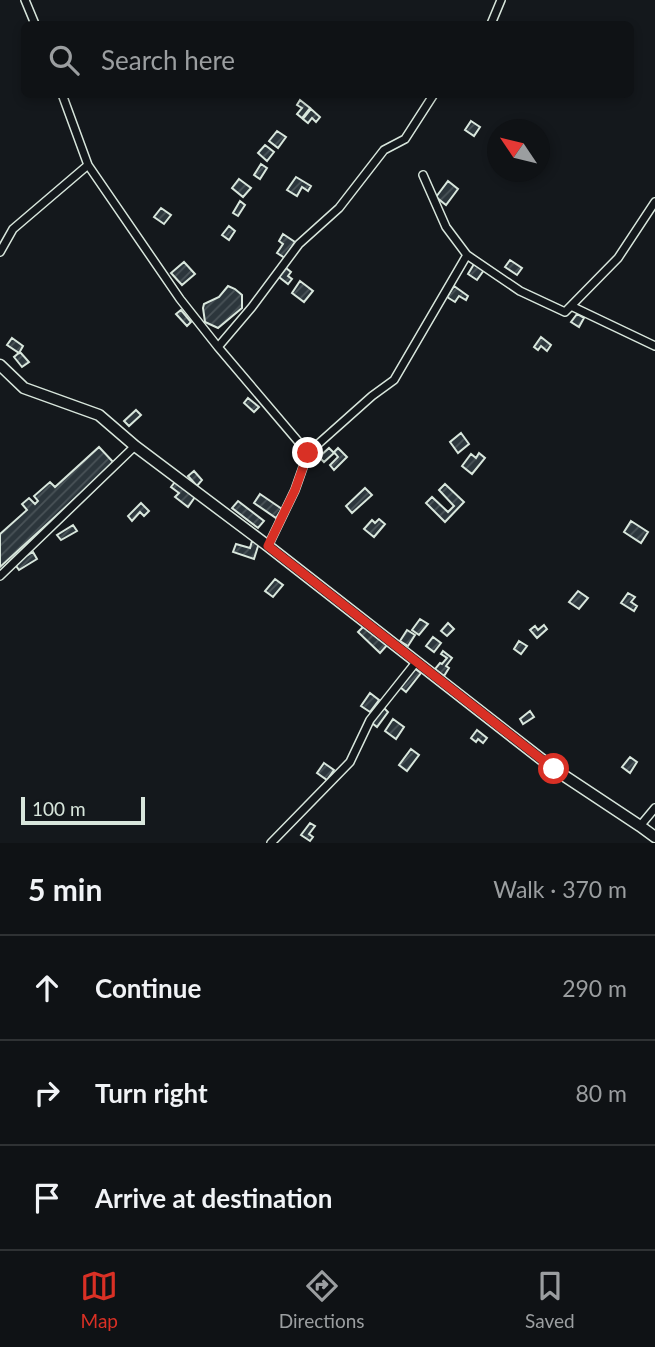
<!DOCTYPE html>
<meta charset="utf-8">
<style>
:root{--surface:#0f1215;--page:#181b1e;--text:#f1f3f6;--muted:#9b9ea0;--line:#2f3234;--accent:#d93025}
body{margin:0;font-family:Lato,sans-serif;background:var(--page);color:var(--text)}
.compass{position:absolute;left:487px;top:119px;width:63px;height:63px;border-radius:50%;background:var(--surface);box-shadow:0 4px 10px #0003;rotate:305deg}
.scale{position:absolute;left:21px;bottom:18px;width:124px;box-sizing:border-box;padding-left:7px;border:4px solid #d8e6dc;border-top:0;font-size:19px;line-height:24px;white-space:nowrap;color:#d8e6dc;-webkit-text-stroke:5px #14181c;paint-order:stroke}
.stop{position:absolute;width:21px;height:21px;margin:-16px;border:5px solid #d93025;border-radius:50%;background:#fff}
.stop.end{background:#d93025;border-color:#fff;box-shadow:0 2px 7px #0008}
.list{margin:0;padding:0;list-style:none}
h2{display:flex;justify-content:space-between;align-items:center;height:91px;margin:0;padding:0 28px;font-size:30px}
h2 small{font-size:23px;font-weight:400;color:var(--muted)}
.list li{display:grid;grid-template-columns:46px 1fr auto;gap:21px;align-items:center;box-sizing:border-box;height:105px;padding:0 28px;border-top:2px solid var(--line)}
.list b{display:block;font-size:26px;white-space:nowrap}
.list em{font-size:23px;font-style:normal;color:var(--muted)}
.icon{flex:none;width:38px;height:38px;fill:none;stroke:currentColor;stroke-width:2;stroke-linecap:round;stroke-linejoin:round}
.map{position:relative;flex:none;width:655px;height:843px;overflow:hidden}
.search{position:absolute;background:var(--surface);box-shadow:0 4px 10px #0003;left:21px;right:21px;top:21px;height:77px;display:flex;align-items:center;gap:18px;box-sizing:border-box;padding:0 24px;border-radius:10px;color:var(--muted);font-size:26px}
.sheet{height:406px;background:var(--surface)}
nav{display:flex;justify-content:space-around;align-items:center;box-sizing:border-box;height:98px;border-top:2px solid var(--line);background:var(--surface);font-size:19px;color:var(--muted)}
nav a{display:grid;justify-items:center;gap:4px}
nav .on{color:var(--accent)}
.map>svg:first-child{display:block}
</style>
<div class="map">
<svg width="655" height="843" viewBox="0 0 655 843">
<defs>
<pattern id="building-hatch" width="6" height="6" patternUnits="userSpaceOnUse" patternTransform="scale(1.75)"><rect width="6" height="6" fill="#2c363c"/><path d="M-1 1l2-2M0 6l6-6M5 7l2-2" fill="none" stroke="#4a5358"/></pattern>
</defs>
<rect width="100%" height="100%" fill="#14181c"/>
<path fill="url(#building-hatch)" stroke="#d8e6dc" stroke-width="2" d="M 300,100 L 310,108 L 302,118 L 297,114 L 302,108 L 297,105 Z
M 311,109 L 320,117 L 316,122 L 312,118 L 308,123 L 303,119 Z
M 471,121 L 480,127 L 474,136 L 465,130 Z
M 277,131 L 286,137 L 278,148 L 269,141 Z
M 265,145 L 274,152 L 267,161 L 258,153 Z
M 261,164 L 267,168 L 260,179 L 254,175 Z
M 296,177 L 311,186 L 308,191 L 302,187 L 297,196 L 287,190 Z
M 239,179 L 251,188 L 243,197 L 232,188 Z
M 448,181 L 458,189 L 446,205 L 436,197 Z
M 240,201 L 245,205 L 238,216 L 233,213 Z
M 161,208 L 171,215 L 164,224 L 154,217 Z
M 229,226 L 235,231 L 229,240 L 222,235 Z
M 283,234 L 295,242 L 285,258 L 277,253 L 283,244 L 279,241 Z
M 510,260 L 522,268 L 517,275 L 505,267 Z
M 184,262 L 195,274 L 182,285 L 171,273 Z
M 474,264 L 484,270 L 477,280 L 468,274 Z
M 286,268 L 291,272 L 288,276 L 292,279 L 288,284 L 279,277 Z
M 300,281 L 313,291 L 304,302 L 292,293 Z
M 228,286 L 235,289 L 242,295 L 242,308 L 218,328 L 205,322 L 203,308 L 204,304 L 219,297 Z
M 454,286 L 468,296 L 466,300 L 459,296 L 455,302 L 447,297 Z
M 181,310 L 191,322 L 187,326 L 176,314 Z
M 577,314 L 584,318 L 579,327 L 571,322 Z
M 541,337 L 551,345 L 547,351 L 541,346 L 538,350 L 534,347 Z
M 12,338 L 23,346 L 19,353 L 7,345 Z
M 20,352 L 29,362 L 22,367 L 14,357 Z
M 248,398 L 259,407 L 254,412 L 244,403 Z
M 136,410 L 141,415 L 129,426 L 124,421 Z
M 461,433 L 469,444 L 458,453 L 450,442 Z
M 99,447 L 114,463 L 0,567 L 0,534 L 27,510 L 22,504 L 29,498 L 35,504 L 38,501 L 34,496 L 50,482 L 55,487 Z
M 329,448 L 334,453 L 324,462 L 319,457 Z
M 338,448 L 347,457 L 334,470 L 330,465 L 338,457 L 334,452 Z
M 479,453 L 485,458 L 472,474 L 462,466 L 471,454 L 476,458 Z
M 194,471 L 202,480 L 197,486 L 188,476 Z
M 175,482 L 195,497 L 188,507 L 175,497 L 179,493 L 171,487 Z
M 445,484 L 464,502 L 445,522 L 426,503 L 432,497 L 448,512 L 454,506 L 439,490 Z
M 365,488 L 372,495 L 352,513 L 346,506 Z
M 260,494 L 282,509 L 276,518 L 254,503 Z
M 238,501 L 264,521 L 258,528 L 232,508 Z
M 141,503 L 149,511 L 144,516 L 140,512 L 132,521 L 128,516 Z
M 379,519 L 385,524 L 374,537 L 364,529 L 372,520 L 375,523 Z
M 631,521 L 648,532 L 641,543 L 624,532 Z
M 73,525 L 77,531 L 61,540 L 57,535 Z
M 252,541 L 259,543 L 254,559 L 233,552 L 236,544 L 250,548 Z
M 33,552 L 37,559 L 19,570 L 14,563 Z
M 275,579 L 283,585 L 273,597 L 265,591 Z
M 578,591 L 588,598 L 579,609 L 569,602 Z
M 628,593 L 635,597 L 631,602 L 637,606 L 634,611 L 621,603 Z
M 420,619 L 428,624 L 419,635 L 412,630 Z
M 448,623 L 454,629 L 447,636 L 441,631 Z
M 366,624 L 388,644 L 380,653 L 358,632 Z
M 544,625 L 547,629 L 537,638 L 530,630 L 535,626 L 538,630 Z
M 407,630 L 415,635 L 408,646 L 400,641 Z
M 433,637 L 441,643 L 434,652 L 426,646 Z
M 519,641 L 527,646 L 521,654 L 514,649 Z
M 443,651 L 452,658 L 446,666 L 449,668 L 444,676 L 435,669 L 440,663 L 442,664 L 447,658 L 441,654 Z
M 414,668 L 421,673 L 406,692 L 400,687 Z
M 370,693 L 379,700 L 370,712 L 361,706 Z
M 384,708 L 388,712 L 377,727 L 372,723 Z
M 530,711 L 534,717 L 523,724 L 520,719 Z
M 393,719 L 404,727 L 396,739 L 385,731 Z
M 477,730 L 487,738 L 483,743 L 478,739 L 476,742 L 471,738 Z
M 411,749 L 419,755 L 407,771 L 399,765 Z
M 630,757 L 637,762 L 630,773 L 622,767 Z
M 324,763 L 334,770 L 327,780 L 317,773 Z
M 310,823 L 315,826 L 309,834 L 313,837 L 310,841 L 301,835 Z"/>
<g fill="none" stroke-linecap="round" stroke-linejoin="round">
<g stroke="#d8e6dc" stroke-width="10">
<path id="street" d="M 25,0 L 35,24
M 491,24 L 501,0
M 62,94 L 88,165 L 180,299 L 218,347
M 434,94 L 405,139 L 384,150 L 339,208 L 299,244 L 252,307 L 218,347 L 308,453 L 372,396 L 394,380 L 467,255 L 520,291 L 565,312 L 618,258 L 655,202
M 423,175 L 446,227 L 467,255
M 0,252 L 13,229 L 88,165
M 571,306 L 655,346
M 268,546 L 295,490 L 308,453
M 0,576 L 135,446
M 640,826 L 655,808
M 271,843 L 350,762 L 370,720 L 417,661"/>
</g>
<g stroke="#d8e6dc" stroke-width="13">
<path id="secondary" d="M 0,365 L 24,388 L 99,415 L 135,446 L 268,546 L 554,769 L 640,826 L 655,837"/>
</g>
<use href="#street" stroke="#14181c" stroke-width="7"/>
<use href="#secondary" stroke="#14181c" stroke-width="10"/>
</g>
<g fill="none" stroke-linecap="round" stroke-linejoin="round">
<path stroke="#d93025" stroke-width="9" d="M 308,453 L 295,490 L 268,546 L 554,769"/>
</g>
</svg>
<svg class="compass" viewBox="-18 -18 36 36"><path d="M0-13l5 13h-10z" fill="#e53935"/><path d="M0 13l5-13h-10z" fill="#9b9ea0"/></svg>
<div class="scale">100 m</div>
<div class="stop" style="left:554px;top:769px"></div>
<div class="stop end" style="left:308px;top:453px"></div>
<div class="search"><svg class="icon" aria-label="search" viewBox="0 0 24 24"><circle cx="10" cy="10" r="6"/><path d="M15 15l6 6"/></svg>Search here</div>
</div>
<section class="sheet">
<h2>5 min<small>Walk · 370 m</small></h2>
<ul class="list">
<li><svg class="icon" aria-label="ahead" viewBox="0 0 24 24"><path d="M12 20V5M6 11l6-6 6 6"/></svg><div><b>Continue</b></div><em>290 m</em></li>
<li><svg class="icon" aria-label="right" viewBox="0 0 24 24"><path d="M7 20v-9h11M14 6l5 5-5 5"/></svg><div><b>Turn right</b></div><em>80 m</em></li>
<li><svg class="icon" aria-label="arrive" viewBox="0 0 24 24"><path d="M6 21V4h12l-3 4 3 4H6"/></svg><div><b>Arrive at destination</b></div></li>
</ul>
</section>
<nav>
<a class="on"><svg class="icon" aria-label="map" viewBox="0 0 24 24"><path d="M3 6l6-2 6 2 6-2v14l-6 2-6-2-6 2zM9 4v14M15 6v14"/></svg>Map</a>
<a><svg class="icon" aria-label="directions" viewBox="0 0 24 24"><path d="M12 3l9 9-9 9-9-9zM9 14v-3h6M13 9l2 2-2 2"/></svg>Directions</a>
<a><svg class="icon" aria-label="saved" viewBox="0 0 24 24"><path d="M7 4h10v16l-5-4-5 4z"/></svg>Saved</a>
</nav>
